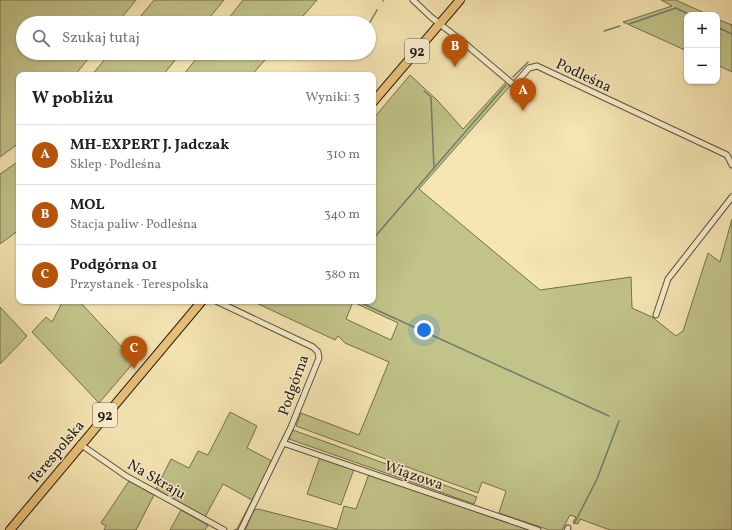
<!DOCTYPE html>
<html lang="pl">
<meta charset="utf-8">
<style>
:root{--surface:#fff;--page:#f6f6f6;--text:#202124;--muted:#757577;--line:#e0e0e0;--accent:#b45309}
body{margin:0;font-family:Vollkorn,serif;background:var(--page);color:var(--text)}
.controls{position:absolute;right:12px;top:12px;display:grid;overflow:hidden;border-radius:8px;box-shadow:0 1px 3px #0004}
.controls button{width:36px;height:36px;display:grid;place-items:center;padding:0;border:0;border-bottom:1px solid var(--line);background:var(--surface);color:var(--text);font:20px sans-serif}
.you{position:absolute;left:424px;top:330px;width:14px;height:14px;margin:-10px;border:3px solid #fff;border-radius:50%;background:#1a73e8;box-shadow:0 0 0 6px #1a73e833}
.badge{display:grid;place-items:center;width:26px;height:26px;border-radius:50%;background:var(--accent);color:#fff;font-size:13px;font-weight:700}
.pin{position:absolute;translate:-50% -33px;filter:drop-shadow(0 1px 2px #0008)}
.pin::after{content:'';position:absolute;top:21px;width:14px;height:12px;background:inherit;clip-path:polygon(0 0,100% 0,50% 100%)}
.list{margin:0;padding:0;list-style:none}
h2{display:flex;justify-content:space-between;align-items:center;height:52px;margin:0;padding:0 16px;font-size:17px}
h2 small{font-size:13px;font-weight:400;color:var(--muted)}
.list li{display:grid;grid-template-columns:26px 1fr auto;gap:12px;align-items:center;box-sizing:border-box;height:60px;padding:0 16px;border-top:1px solid var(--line)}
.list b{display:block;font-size:15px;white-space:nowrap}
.list p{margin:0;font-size:13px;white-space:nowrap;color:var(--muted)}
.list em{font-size:13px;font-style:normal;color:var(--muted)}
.icon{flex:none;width:22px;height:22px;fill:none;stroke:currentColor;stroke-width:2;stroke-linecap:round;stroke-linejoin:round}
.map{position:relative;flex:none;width:732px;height:530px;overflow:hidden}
.search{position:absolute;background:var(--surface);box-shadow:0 1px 3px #0004;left:16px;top:16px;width:360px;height:44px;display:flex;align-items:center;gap:10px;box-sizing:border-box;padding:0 14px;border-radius:22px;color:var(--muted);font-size:15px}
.panel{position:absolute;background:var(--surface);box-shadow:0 1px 3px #0004;left:16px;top:72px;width:360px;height:232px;border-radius:8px}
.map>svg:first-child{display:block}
</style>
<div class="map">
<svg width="732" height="530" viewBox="0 0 732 530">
<rect width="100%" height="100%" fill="#f6e6b3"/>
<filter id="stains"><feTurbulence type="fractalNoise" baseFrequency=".005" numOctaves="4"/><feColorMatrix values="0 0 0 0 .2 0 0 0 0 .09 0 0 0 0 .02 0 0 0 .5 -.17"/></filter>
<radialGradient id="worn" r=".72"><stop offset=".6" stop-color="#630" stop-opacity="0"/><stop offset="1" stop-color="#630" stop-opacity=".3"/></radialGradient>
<path fill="#c1c389" stroke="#74704f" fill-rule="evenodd" d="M 0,0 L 136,0 L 117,23 L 23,23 L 23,53 L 93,53 L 75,75 L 19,75 L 19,143 L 0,157 Z
M 154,0 L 224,0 L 205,23 L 135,23 Z
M 243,0 L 317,0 L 297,23 L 225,23 Z
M 661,0 L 676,0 L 709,15 L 687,15 L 687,51 L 623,22 L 672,6 Z
M 717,19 L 732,25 L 732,72 L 717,65 Z
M 110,53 L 181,53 L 163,75 L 92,75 Z
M 201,53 L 271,53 L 252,75 L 183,75 Z
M 410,75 L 437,100 L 463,129 L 506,82 L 510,86 L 419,189 L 540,290 L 631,277 L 632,308 L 652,317 L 676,336 L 683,331 L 708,253 L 720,262 L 732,219 L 732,530 L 610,530 L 580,519 L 578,524 L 573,522 L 576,517 L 570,515 L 562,530 L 549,530 L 499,513 L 506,491 L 482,482 L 478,493 L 296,426 L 301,413 L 359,435 L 389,362 L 345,343 L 338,336 L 335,340 L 252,301 L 373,301 L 373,119 ZM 353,302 L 398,323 L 391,340 L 346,319 Z
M 19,161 L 19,230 L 0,244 L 0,174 Z
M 63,301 L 79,301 L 135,361 L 99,403 L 32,332 L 46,317 L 52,322 Z
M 0,307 L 27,336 L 0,364 Z
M 230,412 L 257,426 L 247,448 L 272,461 L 240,530 L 234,530 L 237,529 L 252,500 L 223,484 L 205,517 L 156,489 L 171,459 L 189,468 L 198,451 L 208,455 Z
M 293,430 L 477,497 L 474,504 L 289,439 Z
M 320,457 L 354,469 L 341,505 L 307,494 Z
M 369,474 L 530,530 L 245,530 L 254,510 L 258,509 L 337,529 L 344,506 L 356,509 Z
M 129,481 L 154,495 L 136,530 L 104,530 L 106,526 L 101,523 Z
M 181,510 L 208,525 L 205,530 L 170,530 Z"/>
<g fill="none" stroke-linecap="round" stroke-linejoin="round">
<path stroke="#6e7f6d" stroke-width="1.5" d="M 383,1 L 383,0
M 369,24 L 377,10
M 629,24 L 676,8 L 690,15
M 717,27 L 732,34
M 369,31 L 369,32
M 604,31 L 620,26
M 513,77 L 528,62
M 434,168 L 506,85
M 373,239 L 434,168 L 431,97 L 424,91
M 357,301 L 609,416
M 574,524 L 597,479 L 619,421"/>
<g stroke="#5a503c" stroke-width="7">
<path id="street" d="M 413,0 L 431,17 L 463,42 L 514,85 L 529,68 L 537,66 L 727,155 L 732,165
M 216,301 L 313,347 L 318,352 L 319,358 L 291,427 L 241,530
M 656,315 L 668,279 L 732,197
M 283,443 L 538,530
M 80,444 L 126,476 L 224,530
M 567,530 L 568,528"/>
</g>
<g stroke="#261e15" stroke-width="10">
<path id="primary" d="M 373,102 L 460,0
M 10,530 L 202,301"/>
</g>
<use href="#street" stroke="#f9efce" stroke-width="5"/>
<use href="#primary" stroke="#ebc37a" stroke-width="8"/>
</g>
<g text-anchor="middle" stroke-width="3" stroke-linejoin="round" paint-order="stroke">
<g fill="#f9efce" stroke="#655d4c" stroke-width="1">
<rect x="405" y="39" width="24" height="24" rx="3"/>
<rect x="93" y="403" width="24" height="24" rx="3"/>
</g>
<g font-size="14" font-weight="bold" fill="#261e15">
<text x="417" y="56">92</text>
<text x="105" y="420">92</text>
</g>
<g font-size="15" fill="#261e15" stroke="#f9efce">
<text transform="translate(584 75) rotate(25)" y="5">Podleśna</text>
<text transform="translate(293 385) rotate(-70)" y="5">Podgórna</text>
<text transform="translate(56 452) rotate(-50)" y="5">Terespolska</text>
<text transform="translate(414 475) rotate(19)" y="5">Wiązowa</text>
<text transform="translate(157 479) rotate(30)" y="5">Na Skraju</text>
</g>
</g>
<rect width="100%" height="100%" filter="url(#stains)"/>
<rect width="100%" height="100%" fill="url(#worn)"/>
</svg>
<div class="controls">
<button>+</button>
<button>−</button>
</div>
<div class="you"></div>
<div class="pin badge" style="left:523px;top:111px">A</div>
<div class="pin badge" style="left:455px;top:67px">B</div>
<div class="pin badge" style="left:134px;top:369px">C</div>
<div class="search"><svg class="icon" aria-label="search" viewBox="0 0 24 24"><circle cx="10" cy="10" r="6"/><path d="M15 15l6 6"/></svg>Szukaj tutaj</div>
<section class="panel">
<h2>W pobliżu<small>Wyniki: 3</small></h2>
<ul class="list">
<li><span class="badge">A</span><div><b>MH-EXPERT J. Jadczak</b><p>Sklep · Podleśna</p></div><em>310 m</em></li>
<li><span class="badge">B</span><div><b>MOL</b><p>Stacja paliw · Podleśna</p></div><em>340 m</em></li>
<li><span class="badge">C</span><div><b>Podgórna 01</b><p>Przystanek · Terespolska</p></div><em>380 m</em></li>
</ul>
</section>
</div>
